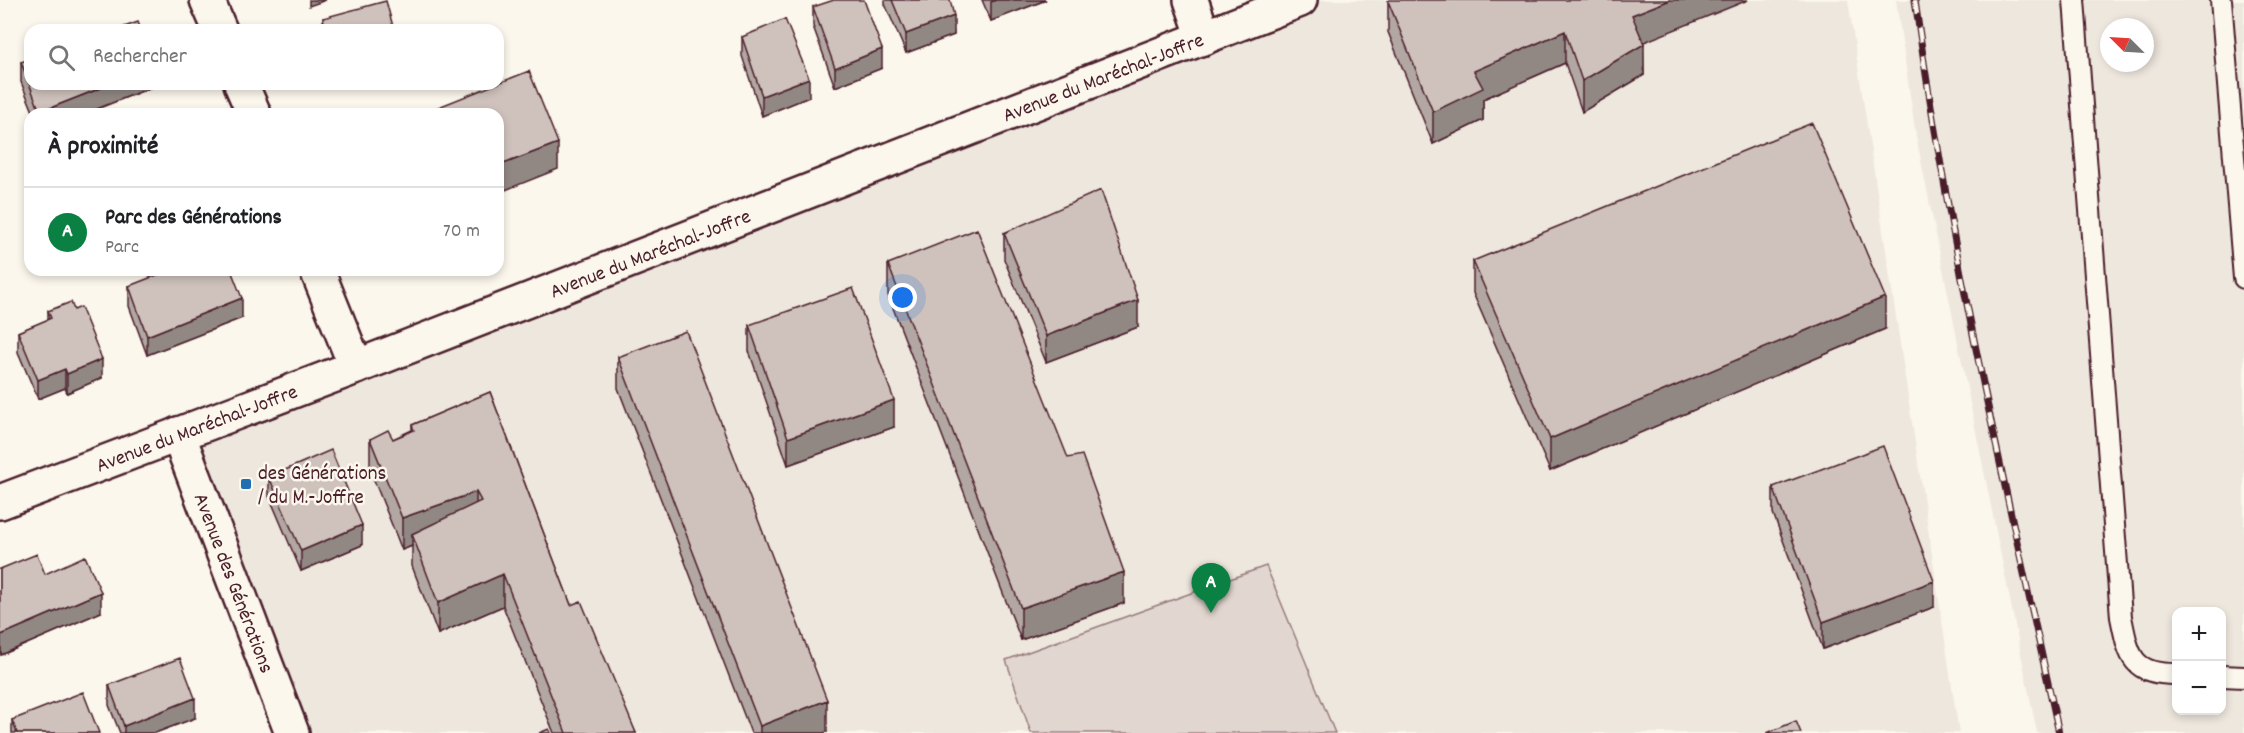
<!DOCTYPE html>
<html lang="fr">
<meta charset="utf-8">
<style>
:root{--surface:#fff;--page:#f2f2f2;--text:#202124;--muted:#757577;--line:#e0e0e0;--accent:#0b8043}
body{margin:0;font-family:Dekko,sans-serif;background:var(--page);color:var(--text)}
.controls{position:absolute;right:18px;bottom:18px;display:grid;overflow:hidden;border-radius:12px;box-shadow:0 3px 9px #0003}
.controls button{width:54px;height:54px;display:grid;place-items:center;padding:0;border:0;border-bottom:2px solid var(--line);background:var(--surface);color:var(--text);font:30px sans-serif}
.compass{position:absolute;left:2100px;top:18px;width:54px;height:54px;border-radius:50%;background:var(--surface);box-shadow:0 3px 9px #0003;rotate:294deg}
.you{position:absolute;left:903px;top:298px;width:21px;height:21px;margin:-15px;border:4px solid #fff;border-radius:50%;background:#1a73e8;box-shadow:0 0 0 9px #1a73e833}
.badge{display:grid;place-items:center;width:39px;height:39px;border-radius:50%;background:var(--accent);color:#fff;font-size:20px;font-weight:700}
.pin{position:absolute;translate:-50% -50px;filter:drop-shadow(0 2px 3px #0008)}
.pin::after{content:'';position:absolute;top:32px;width:21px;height:18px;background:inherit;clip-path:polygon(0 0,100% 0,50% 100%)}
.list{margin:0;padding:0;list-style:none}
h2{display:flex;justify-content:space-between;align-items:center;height:78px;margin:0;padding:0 24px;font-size:26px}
h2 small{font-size:20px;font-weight:400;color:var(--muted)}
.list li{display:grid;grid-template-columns:39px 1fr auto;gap:18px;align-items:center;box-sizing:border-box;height:90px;padding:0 24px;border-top:2px solid var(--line)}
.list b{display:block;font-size:22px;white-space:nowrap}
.list p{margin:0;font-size:20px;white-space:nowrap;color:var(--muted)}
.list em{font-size:20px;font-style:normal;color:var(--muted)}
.icon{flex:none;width:33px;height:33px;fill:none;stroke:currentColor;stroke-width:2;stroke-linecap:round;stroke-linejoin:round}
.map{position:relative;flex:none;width:2244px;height:733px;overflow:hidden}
.search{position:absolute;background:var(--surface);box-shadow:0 3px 9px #0003;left:24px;top:24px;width:480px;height:66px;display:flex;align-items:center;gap:15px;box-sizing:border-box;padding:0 21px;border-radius:18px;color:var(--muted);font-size:22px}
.panel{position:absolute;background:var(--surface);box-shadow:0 3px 9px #0003;left:24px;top:108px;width:480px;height:168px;border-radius:18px}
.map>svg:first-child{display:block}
</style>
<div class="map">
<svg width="2244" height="733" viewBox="0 0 2244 733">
<rect width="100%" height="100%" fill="#fbf7ec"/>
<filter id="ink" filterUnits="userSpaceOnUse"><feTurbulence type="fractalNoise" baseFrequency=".0167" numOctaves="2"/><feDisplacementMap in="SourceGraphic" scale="12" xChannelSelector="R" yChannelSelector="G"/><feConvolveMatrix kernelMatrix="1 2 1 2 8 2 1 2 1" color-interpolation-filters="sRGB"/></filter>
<g filter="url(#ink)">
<path fill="#eee7de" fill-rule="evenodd" d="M 1292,0 L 1848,0 L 1959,733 L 292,733 L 178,434 Z
M 1896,0 L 2244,0 L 2244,733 L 2037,733 L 1916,136 ZM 2109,27 L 2145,27 L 2145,63 L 2109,63 ZM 2176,612 L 2222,612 L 2222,710 L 2176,710 Z"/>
<path fill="#e2d7d0" stroke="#967b7e" stroke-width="1.5" d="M 1266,566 L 1335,733 L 1031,733 L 1006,660 Z"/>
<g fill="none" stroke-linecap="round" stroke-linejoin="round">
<g stroke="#4a1f2b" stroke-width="24">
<path id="lane" d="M 2074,0 L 2121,617 C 2129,656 2131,674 2176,674
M 2221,0 L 2244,278
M 2222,676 L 2244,677"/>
</g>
<g stroke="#4a1f2b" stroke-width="38">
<g id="street">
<path d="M 207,0 L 220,30"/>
<path d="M 1191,0 L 1204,38"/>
<path d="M 241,84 L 254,114"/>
<path d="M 317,270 L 356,367"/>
<path id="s1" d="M 178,434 L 292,733"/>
<path id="s2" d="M 0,502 L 356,367 L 1300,0"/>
</g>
</g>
<use href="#lane" stroke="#fbf7ec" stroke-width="20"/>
<use href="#street" stroke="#fbf7ec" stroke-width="33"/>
<g stroke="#4a1f2b" stroke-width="7">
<path id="rail" d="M 1915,0 C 1949,247 2006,490 2059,733"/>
</g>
<use href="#rail" stroke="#fbf7ec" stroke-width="4.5" stroke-dasharray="14" stroke-linecap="butt"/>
</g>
<path fill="#b2a7a2" stroke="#4a1f2b" stroke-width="1.5" d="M 885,0 L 950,0 L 954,35 L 906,53 L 885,4 Z
M 982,0 L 1046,0 L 991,21 Z
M 1388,1 L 1643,42 L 1644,75 L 1582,112 L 1565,63 L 1483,99 L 1483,120 L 1433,144 L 1388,32 Z
M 813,7 L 882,68 L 835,87 L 813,26 Z
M 323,18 L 394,30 L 323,30 Z
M 742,37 L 809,97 L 762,116 L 742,56 Z
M 21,62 L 155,84 L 155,86 L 84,114 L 34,114 L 21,82 Z
M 1004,233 L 1138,327 L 1046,362 L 1004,259 Z
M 1473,261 L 1885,329 L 1550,471 L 1473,293 Z
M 888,264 L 1068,458 L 1124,603 L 1021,640 L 888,295 Z
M 129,286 L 242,318 L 147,355 L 129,306 Z
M 48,311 L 102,378 L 67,393 L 65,388 L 38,399 L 18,352 L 18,332 L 48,320 Z
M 749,325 L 894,427 L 788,465 L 749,351 Z
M 618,357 L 827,732 L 823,733 L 751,733 L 618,388 Z
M 490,392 L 571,605 L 636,733 L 554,733 L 503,606 L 438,634 L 412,566 L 412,546 L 402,550 L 370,470 L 370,439 L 393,439 L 412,430 L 412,425 Z
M 269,477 L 362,545 L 301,571 L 269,496 Z
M 1773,487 L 1934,607 L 1823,649 L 1773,513 Z
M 0,569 L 45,574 L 101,612 L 1,655 L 0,652 Z
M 109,685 L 195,718 L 155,733 L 120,733 L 109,705 Z
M 12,720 L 99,733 L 12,733 Z"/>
<path fill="#918884" stroke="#4a1f2b" stroke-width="1.5" d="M 309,0 L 326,0 L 309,6 Z
M 996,0 L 1046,0 L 991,21 L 991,2 Z
M 1670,0 L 1748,0 L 1632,47 L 1632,15 Z
M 954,16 L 954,35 L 906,53 L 906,34 Z
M 1565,31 L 1565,63 L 1483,99 L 1483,120 L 1433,144 L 1433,112 L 1474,71 Z
M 1644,44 L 1644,75 L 1582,112 L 1582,81 Z
M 882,49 L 882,68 L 835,87 L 835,68 Z
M 809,78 L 809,97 L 762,116 L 762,96 Z
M 111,84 L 155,84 L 155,86 L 84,114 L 40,114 L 40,112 Z
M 558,143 L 558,169 L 498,193 L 498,166 Z
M 1885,297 L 1885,329 L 1550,471 L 1550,439 Z
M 242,298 L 242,318 L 147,355 L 147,336 Z
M 1138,300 L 1138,327 L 1046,362 L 1046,336 Z
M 102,359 L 102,378 L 67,393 L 67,374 Z
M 65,369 L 65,388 L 38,399 L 38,380 Z
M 894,400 L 894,427 L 788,465 L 788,438 Z
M 476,492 L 476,524 L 412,534 L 412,546 L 402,550 L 402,518 Z
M 362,525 L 362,545 L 301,571 L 301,551 Z
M 1124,572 L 1124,603 L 1021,640 L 1021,608 Z
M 503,574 L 503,606 L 438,634 L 438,603 Z
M 1934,581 L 1934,607 L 1823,649 L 1823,622 Z
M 101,592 L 101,612 L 1,655 L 1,635 Z
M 195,698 L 195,718 L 155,733 L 124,733 L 124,726 Z
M 827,700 L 827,732 L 823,733 L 760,733 L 760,726 Z"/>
<path fill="#cfc2bc" stroke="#4a1f2b" stroke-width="1.5" d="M 834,0 L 864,0 L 882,49 L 835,68 L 813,7 Z
M 892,0 L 950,0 L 954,16 L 906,34 Z
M 1390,0 L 1670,0 L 1632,15 L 1644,44 L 1582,81 L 1565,31 L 1474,71 L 1483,88 L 1433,112 L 1388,1 Z
M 386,1 L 394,30 L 326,30 L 323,18 Z
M 785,19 L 809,78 L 762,96 L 742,37 Z
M 138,22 L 141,30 L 116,30 Z
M 30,59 L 30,84 L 111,84 L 40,112 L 21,62 Z
M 529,71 L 558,143 L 498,166 L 498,114 L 421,114 Z
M 1812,123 L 1885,297 L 1550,439 L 1473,261 Z
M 1101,190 L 1138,300 L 1046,336 L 1004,233 Z
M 977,229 L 1068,458 L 1082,455 L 1124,572 L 1021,608 L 888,264 Z
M 170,270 L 231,270 L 242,298 L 147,336 L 129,286 Z
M 853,288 L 894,400 L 788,438 L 749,325 Z
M 71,302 L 74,310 L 81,307 L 102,359 L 67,374 L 65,369 L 38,380 L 18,332 L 51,318 L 48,311 Z
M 686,331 L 827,700 L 760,726 L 618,357 Z
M 490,392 L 571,605 L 581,601 L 636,733 L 566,733 L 503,574 L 438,603 L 412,534 L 481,501 L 476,492 L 402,518 L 370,439 L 388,430 L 393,439 L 414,430 L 412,425 Z
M 1883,446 L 1934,581 L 1823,622 L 1773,487 Z
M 331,450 L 362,525 L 301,551 L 269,477 Z
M 37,554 L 45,574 L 85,556 L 101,592 L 1,635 L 0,632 L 0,569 Z
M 180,658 L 195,698 L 124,726 L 109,685 Z
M 83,692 L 99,733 L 17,733 L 12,720 Z
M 1796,721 L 1801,733 L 1767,733 Z
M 549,729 L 551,733 L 539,733 Z"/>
</g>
<rect fill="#1f6fb2" stroke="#fbf7ec" stroke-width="2" x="240" y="478" width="12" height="12" rx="3"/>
<g text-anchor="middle" stroke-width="5" stroke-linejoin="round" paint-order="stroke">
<g font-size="21" fill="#4a1f2b" stroke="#fbf7ec">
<text dy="7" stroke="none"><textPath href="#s2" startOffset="1182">Avenue du Maréchal-Joffre</textPath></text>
<text dy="7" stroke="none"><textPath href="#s2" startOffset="696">Avenue du Maréchal-Joffre</textPath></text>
<text dy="7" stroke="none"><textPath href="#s2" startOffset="210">Avenue du Maréchal-Joffre</textPath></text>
<text dy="7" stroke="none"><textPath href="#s1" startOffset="159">Avenue des Générations</textPath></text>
</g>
<g font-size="21" fill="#4a1f2b" stroke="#fbf7ec" text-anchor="start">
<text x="258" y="479">des Générations<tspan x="258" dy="24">/ du M.-Joffre</tspan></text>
</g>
</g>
</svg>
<div class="controls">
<button>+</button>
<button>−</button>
</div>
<svg class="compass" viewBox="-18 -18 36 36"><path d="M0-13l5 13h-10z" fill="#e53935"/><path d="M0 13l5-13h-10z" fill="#757577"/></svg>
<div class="you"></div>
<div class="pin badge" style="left:1211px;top:613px">A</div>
<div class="search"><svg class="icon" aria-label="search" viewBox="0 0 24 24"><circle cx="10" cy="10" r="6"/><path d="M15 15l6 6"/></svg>Rechercher</div>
<section class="panel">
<h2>À proximité<small></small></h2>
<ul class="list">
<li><span class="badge">A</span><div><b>Parc des Générations</b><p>Parc</p></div><em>70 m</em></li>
</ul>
</section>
</div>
